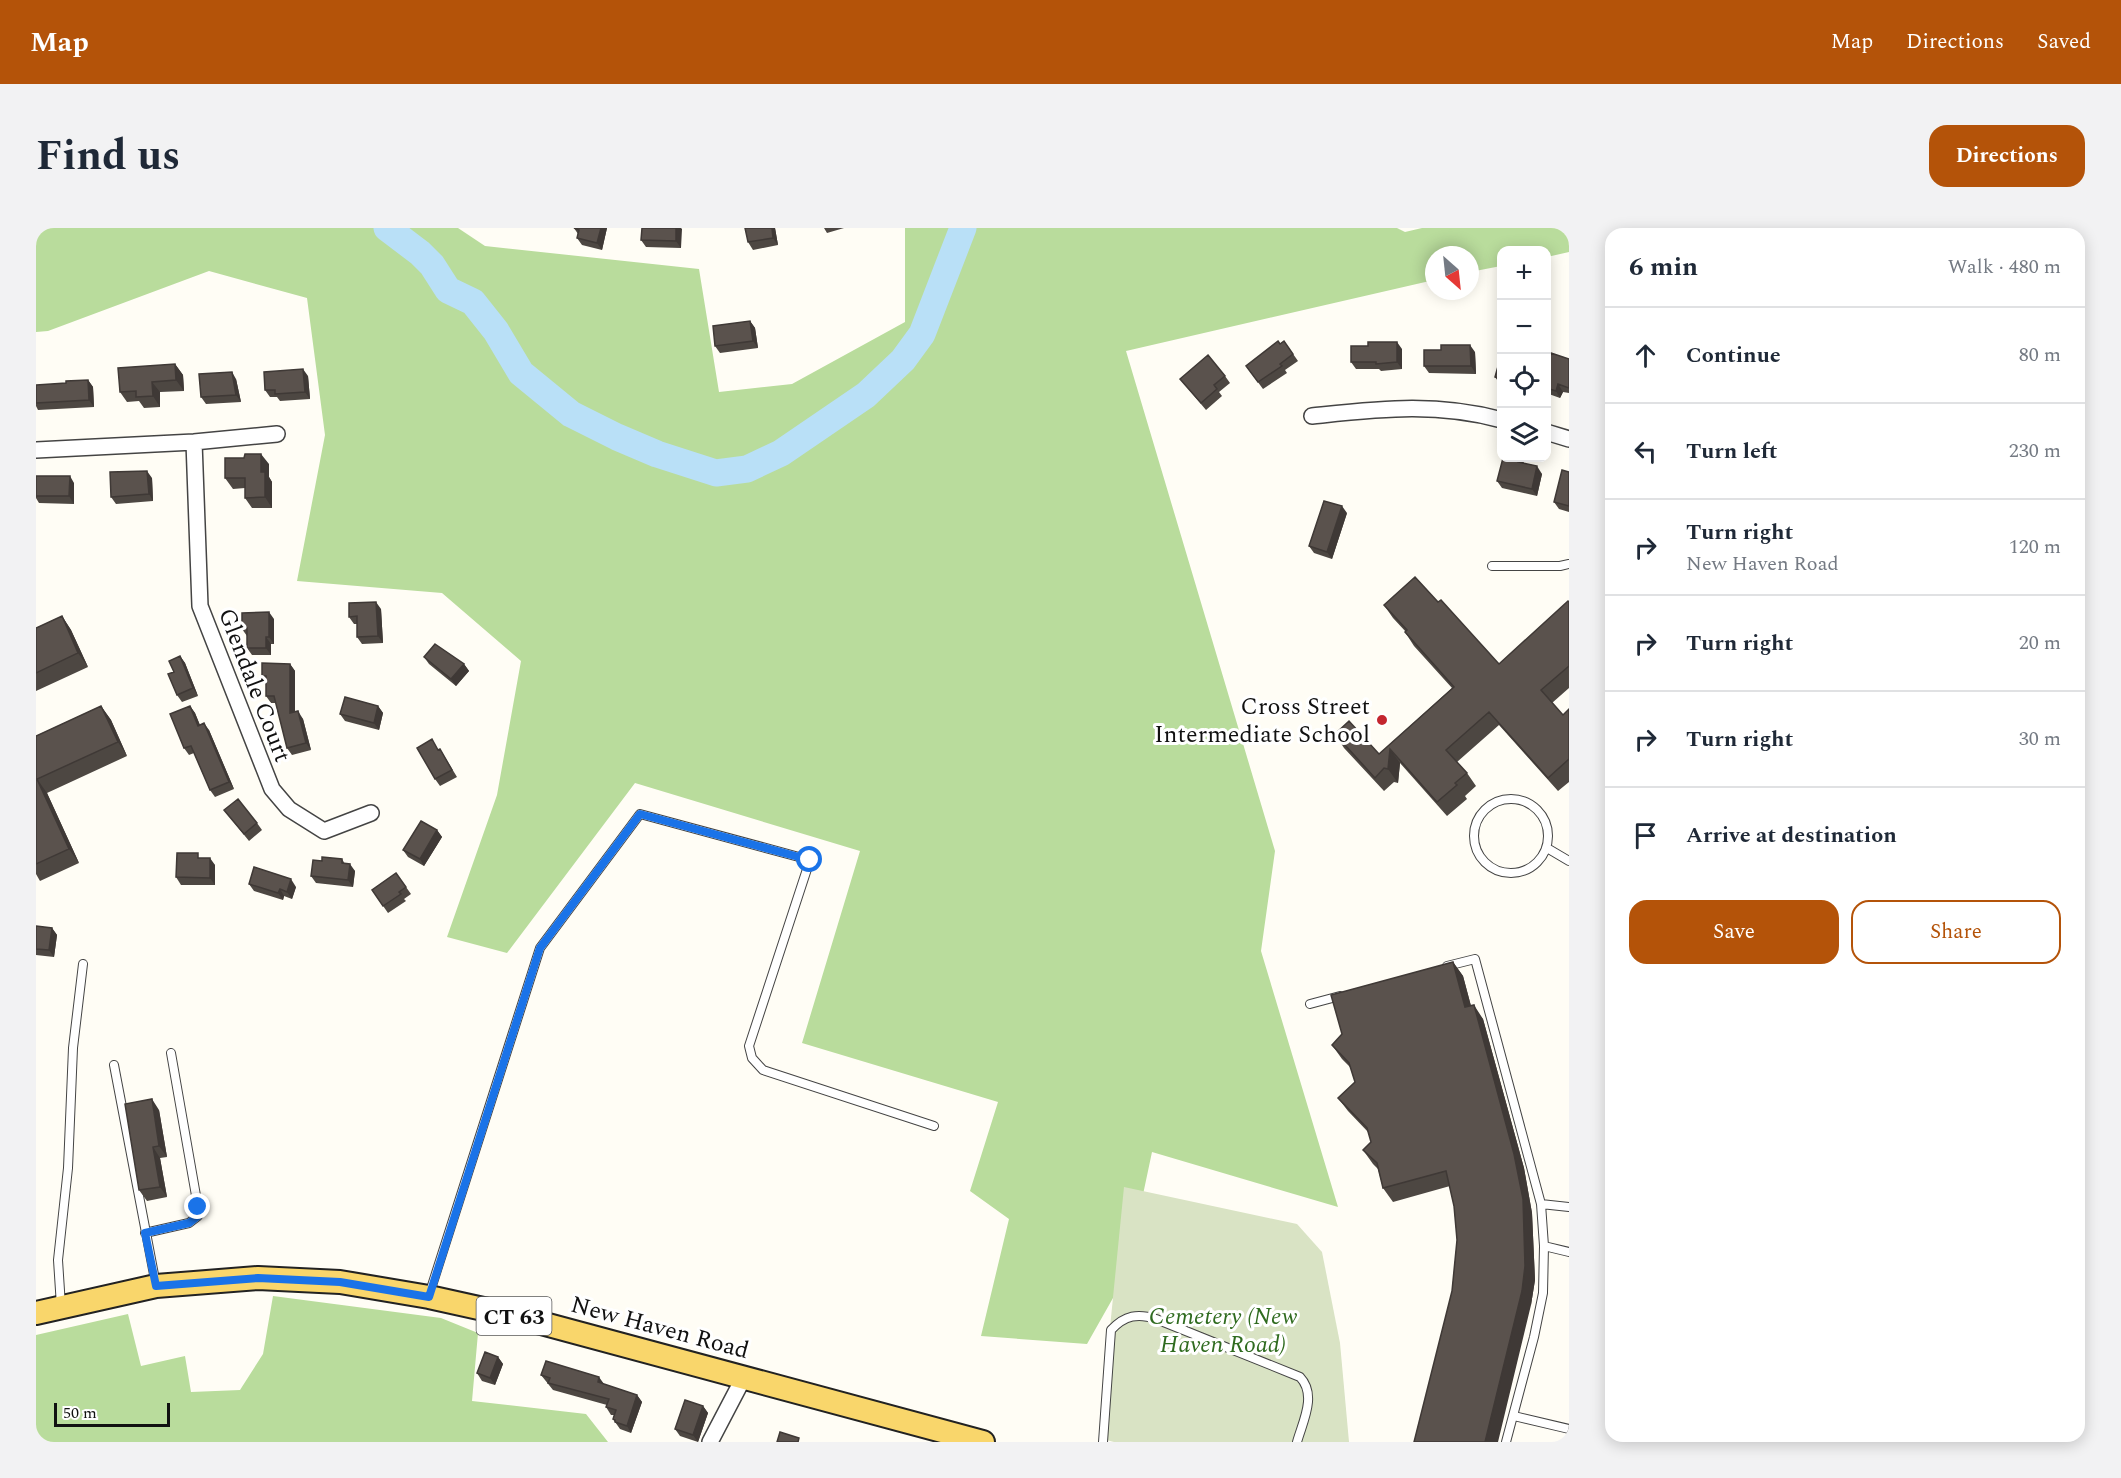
<!DOCTYPE html>
<meta charset="utf-8">
<style>
:root{--surface:#fff;--page:#f2f2f3;--text:#1f2937;--muted:#747a83;--line:#e0e1e3;--accent:#b45309}
body{margin:0;font-family:Spectral,serif;background:var(--page);color:var(--text)}
.controls{position:absolute;right:18px;top:18px;display:grid;overflow:hidden;border-radius:12px;box-shadow:0 3px 15px #0003}
.controls button{width:54px;height:54px;display:grid;place-items:center;padding:0;border:0;border-bottom:2px solid var(--line);background:var(--surface);color:var(--text);font:30px sans-serif}
.compass{position:absolute;left:1389px;top:18px;width:54px;height:54px;border-radius:50%;background:var(--surface);box-shadow:0 3px 15px #0003;rotate:153deg}
.scale{position:absolute;left:18px;bottom:15px;width:116px;box-sizing:border-box;padding-left:6px;border:3px solid #111;border-top:0;font-size:16px;line-height:21px;white-space:nowrap;color:#111;-webkit-text-stroke:4px #fff;paint-order:stroke}
.stop{position:absolute;width:18px;height:18px;margin:-14px;border:4px solid #1a73e8;border-radius:50%;background:#fff}
.stop.end{background:#1a73e8;border-color:#fff;box-shadow:0 2px 6px #0008}
.list{margin:0;padding:0;list-style:none}
h2{display:flex;justify-content:space-between;align-items:center;height:78px;margin:0;padding:0 24px;font-size:26px}
h2 small{font-size:20px;font-weight:400;color:var(--muted)}
.list li{display:grid;grid-template-columns:39px 1fr auto;gap:18px;align-items:center;box-sizing:border-box;height:96px;padding:0 24px;border-top:2px solid var(--line)}
.list b{display:block;font-size:22px;white-space:nowrap}
.list p{margin:0;font-size:20px;white-space:nowrap;color:var(--muted)}
.list em{font-size:20px;font-style:normal;color:var(--muted)}
.actions{display:flex;gap:12px;padding:18px 24px}
.actions a{flex:1;padding:14px 0;border:2px solid var(--accent);border-radius:18px;text-align:center;font-size:21px;color:var(--accent)}
.actions .main{background:var(--accent);color:#fff}
.icon{flex:none;width:33px;height:33px;fill:none;stroke:currentColor;stroke-width:2;stroke-linecap:round;stroke-linejoin:round}
.map{position:relative;flex:none;width:1533px;height:1214px;overflow:hidden;border-radius:18px}
header{display:flex;align-items:center;gap:36px;box-sizing:border-box;height:84px;padding:0 30px;background:var(--accent);color:#fff}
header strong{font-size:28px}
nav{display:flex;gap:33px;margin-inline-start:auto;font-size:21px}
.intro{display:flex;align-items:center;justify-content:space-between;box-sizing:border-box;height:144px;padding:0 36px}
h1{margin:0;font-size:42px}
.button{padding:15px 27px;border-radius:18px;background:var(--accent);color:#fff;font-size:21px;font-weight:700}
main{display:flex;gap:36px;padding:0 36px}
aside{flex:1;background:var(--surface);border-radius:18px;box-shadow:0 3px 15px #0003}
.map>svg:first-child{display:block}
</style>
<header>
<strong>Map</strong>
<nav><a>Map</a><a>Directions</a><a>Saved</a></nav>
</header>
<div class="intro"><h1>Find us</h1><a class="button">Directions</a></div>
<main>
<div class="map">
<svg width="1533" height="1214" viewBox="0 0 1533 1214">
<rect width="100%" height="100%" fill="#fffdf5"/>
<path fill="#b9dc9c" d="M 0,0 L 422,0 L 449,18 L 663,41 L 683,164 L 756,156 L 869,94 L 869,0 L 1361,0 L 1369,4 L 1386,0 L 1533,0 L 1533,24 L 1511,29 L 1510,22 L 1466,22 L 1465,38 L 1434,44 L 1434,27 L 1398,27 L 1398,52 L 1090,123 L 1239,623 L 1225,723 L 1302,979 L 1116,924 L 1090,1047 L 1051,1116 L 945,1108 L 973,991 L 934,963 L 962,874 L 766,815 L 824,623 L 599,555 L 471,725 L 411,709 L 461,567 L 485,433 L 406,365 L 261,353 L 289,207 L 271,70 L 173,43 L 12,103 L 0,104 Z
M 237,1068 L 405,1090 L 442,1105 L 436,1173 L 550,1186 L 572,1214 L 0,1214 L 0,1107 L 92,1086 L 105,1138 L 149,1128 L 155,1164 L 204,1162 L 227,1126 Z"/>
<path fill="#d9e3c4" d="M 1088,959 L 1261,996 L 1286,1024 L 1304,1115 L 1313,1214 L 1078,1214 L 1063,1210 Z"/>
<g fill="none" stroke-linecap="round" stroke-linejoin="round">
<path stroke="#b9e0f7" stroke-width="27" d="M 351,0 L 384,25 L 396,37 L 412,62 L 437,74 L 460,103 L 485,145 L 535,186 L 581,209 L 621,226 L 680,245 L 711,241 L 745,225 L 830,167 L 867,132 L 886,106 L 927,0"/>
<g stroke="#444" stroke-width="10">
<path id="lane" d="M 1456,338 L 1524,338 L 1533,336
M1438 608a37 37 0 1 1 74 0a37 37 0 1 1-74 0Z
M 1511,620 L 1533,633
M 1411,738 L 1439,731 L 1505,976 L 1508,1018 L 1507,1065 L 1498,1109 L 1470,1214
M 1274,776 L 1304,768
M 78,837 L 120,1057
M 1505,976 L 1533,979
M 109,1005 L 153,995 L 162,988 L 162,979 L 135,825
M 1508,1018 L 1533,1024
M 393,1067 L 504,720 L 604,586 L 774,632 L 713,818 L 716,830 L 727,842 L 898,898
M 25,1078 L 22,1032 L 32,940 L 37,820 L 47,736
M 1478,1188 L 1533,1201
M 1067,1214 L 1075,1102 C 1089,1087 1102,1085 1120,1091 L 1264,1149 C 1281,1167 1267,1193 1261,1214"/>
</g>
<g stroke="#444" stroke-width="18">
<path id="street" d="M 1276,188 C 1344,181 1399,174 1466,192
M 1510,204 L 1533,211
M 158,214 L 164,378 L 236,561 L 253,581 L 288,603 L 335,585
M 0,222 L 158,214 L 241,206
M 674,1214 L 708,1149"/>
</g>
<g stroke="#222" stroke-width="26">
<path id="primary" d="M 0,1085 L 120,1058 L 222,1050 L 304,1054 L 393,1069 L 479,1088 L 947,1214"/>
</g>
<use href="#lane" stroke="#fff" stroke-width="8"/>
<use href="#street" stroke="#fff" stroke-width="15"/>
<use href="#primary" stroke="#f9d66b" stroke-width="22"/>
</g>
<path fill="#4d4742" d="M 538,0 L 571,0 L 566,22 L 546,17 L 541,10 L 542,6 Z
M 606,0 L 645,0 L 645,20 L 610,19 L 605,12 Z
M 739,0 L 742,17 L 717,22 L 712,14 Z
M 788,0 L 808,0 L 791,5 Z
M 714,93 L 719,100 L 722,120 L 684,125 L 679,118 Z
M 1248,113 L 1262,133 L 1249,142 L 1251,145 L 1227,161 L 1210,138 Z
M 1366,121 L 1366,141 L 1345,143 L 1343,141 L 1320,141 L 1315,134 Z
M 1439,124 L 1440,146 L 1393,145 L 1388,138 Z
M 1466,124 L 1466,157 L 1464,156 L 1459,149 Z
M 1510,128 L 1533,131 L 1533,165 L 1527,164 L 1524,170 L 1510,165 Z
M 139,136 L 147,147 L 148,163 L 124,164 L 124,179 L 108,180 L 103,173 L 91,174 L 84,164 Z
M 272,148 L 274,171 L 244,173 L 241,169 L 234,169 L 229,162 Z
M 1189,148 L 1194,155 L 1183,164 L 1186,168 L 1170,182 L 1144,151 Z
M 200,151 L 205,174 L 170,176 L 165,169 Z
M 52,152 L 57,159 L 58,179 L 2,182 L 0,178 L 0,175 L 30,155 Z
M 233,236 L 233,249 L 236,254 L 236,280 L 216,280 L 209,270 L 209,260 L 197,261 L 189,250 Z
M 1489,236 L 1506,246 L 1501,268 L 1466,260 L 1461,253 Z
M 1533,244 L 1533,284 L 1523,281 L 1518,274 Z
M 0,248 L 38,255 L 38,276 L 3,275 L 0,270 Z
M 116,250 L 117,273 L 80,276 L 75,269 Z
M 1311,285 L 1296,331 L 1278,325 L 1273,318 Z
M 1402,374 L 1463,436 L 1533,374 L 1533,460 L 1516,475 L 1527,487 L 1533,481 L 1533,554 L 1522,563 L 1463,497 L 1421,534 L 1431,545 L 1440,558 L 1429,568 L 1431,571 L 1411,588 L 1364,535 L 1362,555 L 1358,554 L 1348,563 L 1308,520 L 1299,506 L 1343,526 L 1416,460 L 1378,418 L 1369,404 L 1370,404 L 1357,390 L 1348,377 Z
M 345,381 L 347,415 L 326,416 L 321,409 L 321,396 L 318,396 L 313,389 Z
M 26,388 L 35,402 L 52,439 L 0,463 L 0,400 Z
M 238,391 L 238,416 L 235,416 L 235,427 L 216,427 L 211,420 L 211,408 L 206,401 Z
M 144,428 L 149,435 L 162,468 L 146,474 L 141,467 L 138,444 Z
M 388,429 L 428,436 L 433,443 L 420,458 L 393,436 Z
M 254,436 L 259,443 L 259,484 L 267,491 L 275,522 L 256,527 L 251,520 L 240,475 L 235,475 L 230,468 L 230,454 L 226,448 Z
M 65,478 L 75,492 L 91,528 L 11,565 L 43,635 L 4,653 L 0,646 L 0,508 Z
M 154,478 L 159,485 L 164,497 L 173,502 L 198,561 L 179,569 L 174,562 L 158,525 L 153,527 L 148,520 Z
M 342,478 L 347,485 L 343,502 L 309,493 L 304,486 Z
M 404,521 L 421,549 L 404,558 L 399,551 L 403,522 Z
M 188,582 L 221,595 L 226,602 L 213,613 Z
M 401,602 L 406,609 L 388,638 L 372,629 L 367,622 Z
M 166,630 L 179,637 L 179,657 L 145,657 L 140,649 Z
M 306,631 L 309,636 L 319,643 L 317,659 L 280,655 L 275,648 L 286,633 Z
M 360,645 L 375,666 L 368,671 L 370,673 L 352,685 L 336,662 Z
M 213,656 L 260,659 L 256,671 L 248,668 L 247,672 L 218,663 Z
M 0,698 L 16,700 L 21,707 L 18,729 L 0,727 Z
M 1417,734 L 1427,748 L 1435,778 L 1447,791 L 1488,940 L 1496,985 L 1499,1052 L 1495,1077 L 1416,1063 L 1421,1012 L 1418,978 L 1414,958 L 1357,974 L 1347,960 L 1342,941 L 1337,936 L 1327,922 L 1335,914 L 1333,905 L 1312,883 L 1302,870 L 1319,854 L 1315,840 L 1306,831 L 1296,817 Z
M 123,882 L 131,929 L 124,930 L 131,969 L 111,973 L 103,962 Z
M 462,1129 L 467,1136 L 459,1157 L 446,1153 L 441,1145 Z
M 505,1147 L 568,1156 L 601,1167 L 606,1174 L 595,1205 L 584,1201 L 577,1191 L 578,1187 L 575,1187 L 570,1179 L 571,1177 L 517,1162 Z
M 667,1178 L 672,1185 L 662,1214 L 644,1208 L 639,1201 Z"/>
<path fill="#3f3936" d="M 565,0 L 571,0 L 566,22 L 561,15 Z
M 640,0 L 645,0 L 646,1 L 645,20 L 640,13 Z
M 736,0 L 739,0 L 742,17 L 737,10 Z
M 714,93 L 719,100 L 722,120 L 717,113 Z
M 1361,114 L 1366,121 L 1366,141 L 1361,134 Z
M 1434,117 L 1439,124 L 1440,146 L 1435,138 Z
M 139,136 L 147,147 L 148,163 L 140,152 Z
M 267,141 L 272,148 L 274,171 L 269,164 Z
M 196,144 L 200,151 L 205,174 L 200,167 Z
M 52,152 L 57,159 L 58,179 L 53,172 Z
M 116,154 L 124,164 L 124,179 L 117,168 Z
M 1522,156 L 1527,164 L 1524,170 L 1520,163 Z
M 225,226 L 233,236 L 233,249 L 236,254 L 236,280 L 229,269 L 225,244 Z
M 1483,230 L 1484,230 L 1489,236 L 1482,234 Z
M 1501,238 L 1506,246 L 1501,268 L 1496,261 Z
M 111,243 L 116,250 L 117,273 L 113,266 Z
M 34,248 L 38,255 L 38,276 L 33,268 Z
M 1306,278 L 1311,285 L 1296,331 L 1291,324 Z
M 340,374 L 345,381 L 347,415 L 342,408 Z
M 233,384 L 238,391 L 238,416 L 233,409 Z
M 26,388 L 35,402 L 52,439 L 42,425 Z
M 230,409 L 235,416 L 235,427 L 230,420 Z
M 144,428 L 149,435 L 162,468 L 157,460 Z
M 254,436 L 259,443 L 259,492 L 254,485 Z
M 428,436 L 433,443 L 420,458 L 415,451 Z
M 65,478 L 75,492 L 91,528 L 82,514 Z
M 154,478 L 159,485 L 167,505 L 162,498 Z
M 342,478 L 347,485 L 343,502 L 338,495 Z
M 262,483 L 267,491 L 275,522 L 270,515 Z
M 168,495 L 173,502 L 198,561 L 193,554 Z
M 1354,521 L 1364,535 L 1362,555 L 1352,541 Z
M 1,551 L 11,565 L 43,635 L 33,621 Z
M 401,602 L 406,609 L 388,638 L 384,631 Z
M 174,630 L 179,637 L 179,657 L 174,650 Z
M 314,636 L 319,643 L 317,659 L 312,652 Z
M 255,651 L 260,659 L 256,671 L 251,664 Z
M 244,661 L 248,668 L 247,672 L 242,665 Z
M 16,700 L 21,707 L 18,729 L 13,722 Z
M 1417,734 L 1427,748 L 1439,793 L 1429,779 Z
M 1438,777 L 1447,791 L 1488,940 L 1496,985 L 1499,1052 L 1495,1077 L 1462,1214 L 1449,1214 Z
M 116,871 L 123,882 L 131,929 L 123,918 Z
M 117,919 L 124,930 L 131,969 L 124,959 Z
M 462,1129 L 467,1136 L 459,1157 L 454,1150 Z
M 563,1149 L 568,1156 L 562,1154 Z
M 601,1167 L 606,1174 L 595,1205 L 591,1198 Z
M 667,1178 L 672,1185 L 662,1214 L 657,1207 Z"/>
<path fill="#5a524d" stroke="#3f3936" stroke-width="1.5" d="M 538,0 L 565,0 L 561,15 L 541,10 L 543,2 Z
M 606,0 L 640,0 L 640,13 L 605,12 Z
M 709,0 L 736,0 L 737,10 L 712,14 Z
M 714,93 L 717,113 L 679,118 L 677,98 Z
M 1242,113 L 1244,116 L 1248,113 L 1257,126 L 1244,136 L 1246,138 L 1222,154 L 1210,138 Z
M 1332,114 L 1361,114 L 1361,134 L 1340,136 L 1340,134 L 1315,134 L 1315,118 L 1332,118 Z
M 1405,117 L 1434,117 L 1435,138 L 1388,138 L 1388,122 L 1405,122 Z
M 1466,124 L 1466,151 L 1459,149 Z
M 1515,125 L 1533,131 L 1533,160 L 1522,156 L 1520,163 L 1510,160 L 1510,128 L 1514,129 Z
M 1172,127 L 1189,148 L 1178,157 L 1181,161 L 1165,175 L 1144,151 Z
M 139,136 L 140,152 L 116,154 L 117,168 L 100,169 L 100,163 L 84,164 L 82,140 Z
M 267,141 L 269,164 L 239,166 L 239,162 L 229,162 L 228,144 Z
M 196,144 L 200,167 L 165,169 L 163,146 Z
M 52,152 L 53,172 L 0,175 L 0,157 L 30,155 L 30,153 Z
M 209,226 L 225,226 L 225,244 L 229,244 L 229,269 L 209,270 L 209,250 L 189,250 L 189,230 L 208,230 Z
M 1467,230 L 1483,230 L 1482,234 L 1501,238 L 1496,261 L 1461,253 Z
M 1526,242 L 1533,244 L 1533,278 L 1518,274 Z
M 111,243 L 113,266 L 75,269 L 74,244 Z
M 0,248 L 34,248 L 33,268 L 0,268 Z
M 1288,273 L 1306,278 L 1291,324 L 1273,318 Z
M 1379,349 L 1402,374 L 1405,372 L 1463,436 L 1532,373 L 1533,374 L 1533,438 L 1505,462 L 1527,487 L 1533,481 L 1533,531 L 1512,550 L 1453,484 L 1410,522 L 1431,545 L 1419,555 L 1421,557 L 1401,574 L 1354,521 L 1352,541 L 1348,540 L 1339,550 L 1299,506 L 1313,493 L 1343,526 L 1418,459 L 1369,404 L 1371,402 L 1348,377 Z
M 340,374 L 342,408 L 321,409 L 321,388 L 313,389 L 313,375 Z
M 233,384 L 233,409 L 230,409 L 230,420 L 211,420 L 211,400 L 206,401 L 206,385 Z
M 26,388 L 42,425 L 0,445 L 0,400 Z
M 399,416 L 428,436 L 415,451 L 388,429 Z
M 144,428 L 157,460 L 141,467 L 132,446 L 138,444 L 133,433 Z
M 226,435 L 254,436 L 254,485 L 262,483 L 270,515 L 251,520 L 238,468 L 230,468 L 230,448 L 226,448 Z
M 309,469 L 342,478 L 338,495 L 304,486 Z
M 65,478 L 82,514 L 1,551 L 33,621 L 0,636 L 0,508 Z
M 154,478 L 162,498 L 168,495 L 193,554 L 174,562 L 155,518 L 148,520 L 134,486 Z
M 396,511 L 402,522 L 404,521 L 416,542 L 399,551 L 381,520 Z
M 202,571 L 221,595 L 208,606 L 188,582 Z
M 385,593 L 401,602 L 384,631 L 367,622 Z
M 141,625 L 162,625 L 162,630 L 174,630 L 174,650 L 140,649 Z
M 286,629 L 306,631 L 306,635 L 314,636 L 312,652 L 275,648 L 277,632 L 286,633 Z
M 218,639 L 255,651 L 251,664 L 244,661 L 242,665 L 213,656 Z
M 360,645 L 370,659 L 363,664 L 365,666 L 347,678 L 336,662 Z
M 0,698 L 16,700 L 13,722 L 0,721 Z
M 1417,734 L 1429,779 L 1438,777 L 1478,926 L 1487,971 L 1489,1038 L 1486,1063 L 1449,1214 L 1378,1214 L 1416,1063 L 1421,1012 L 1418,978 L 1410,943 L 1347,960 L 1341,935 L 1327,922 L 1335,914 L 1331,900 L 1302,870 L 1319,854 L 1313,835 L 1296,817 L 1306,806 L 1295,767 Z
M 116,871 L 123,918 L 117,919 L 124,959 L 103,962 L 89,876 Z
M 449,1124 L 462,1129 L 454,1150 L 441,1145 Z
M 510,1133 L 563,1149 L 562,1154 L 601,1167 L 591,1198 L 579,1194 L 579,1192 L 577,1191 L 580,1182 L 570,1179 L 573,1171 L 512,1155 L 514,1150 L 505,1147 Z
M 649,1172 L 667,1178 L 657,1207 L 639,1201 Z
M 744,1204 L 763,1210 L 762,1214 L 741,1214 Z"/>
<g fill="none" stroke-linecap="round" stroke-linejoin="round">
<path stroke="#1a73e8" stroke-width="8" d="M 162,979 L 162,988 L 153,995 L 109,1005 L 120,1058 L 222,1050 L 304,1054 L 393,1069 L 504,720 L 604,586 L 774,632"/>
</g>
<circle fill="#c4262e" stroke="#fff" stroke-width="2" cx="1346" cy="492" r="6"/>
<g text-anchor="middle" stroke-width="6" stroke-linejoin="round" paint-order="stroke">
<rect fill="#fff" stroke="#585858" stroke-width="1.5" x="440.5" y="1069" width="75" height="38" rx="4.5"/>
<g font-size="22" font-weight="bold" fill="#111">
<text x="478" y="1096">CT 63</text>
</g>
<g font-size="24" fill="#111" stroke="#fff">
<text transform="translate(219 457) rotate(69)" y="8">Glendale Court</text>
<text transform="translate(624 1099) rotate(15)" y="8">New Haven Road</text>
</g>
<g font-size="24" fill="#111" stroke="#fff" text-anchor="end">
<text x="1334" y="486">Cross Street<tspan x="1334" dy="28">Intermediate School</tspan></text>
</g>
<g font-size="24" font-style="italic" fill="#2f6b1f" stroke="#fff">
<text x="1187" y="1096">Cemetery (New<tspan x="1187" dy="28">Haven Road)</tspan></text>
</g>
</g>
</svg>
<div class="controls">
<button>+</button>
<button>−</button>
<button><svg class="icon" aria-label="locate" viewBox="0 0 24 24"><circle cx="12" cy="12" r="6"/><path d="M12 2v4M12 18v4M2 12h4M18 12h4"/></svg></button>
<button><svg class="icon" aria-label="layers" viewBox="0 0 24 24"><path d="M12 4l9 5-9 5-9-5zM3 14l9 5 9-5"/></svg></button>
</div>
<svg class="compass" viewBox="-18 -18 36 36"><path d="M0-13l5 13h-10z" fill="#e53935"/><path d="M0 13l5-13h-10z" fill="#747a83"/></svg>
<div class="scale">50 m</div>
<div class="stop" style="left:774px;top:632px"></div>
<div class="stop end" style="left:162px;top:979px"></div>
</div>
<aside>
<h2>6 min<small>Walk · 480 m</small></h2>
<ul class="list">
<li><svg class="icon" aria-label="ahead" viewBox="0 0 24 24"><path d="M12 20V5M6 11l6-6 6 6"/></svg><div><b>Continue</b></div><em>80 m</em></li>
<li><svg class="icon" aria-label="left" viewBox="0 0 24 24"><path d="M17 20v-9H6M10 6l-5 5 5 5"/></svg><div><b>Turn left</b></div><em>230 m</em></li>
<li><svg class="icon" aria-label="right" viewBox="0 0 24 24"><path d="M7 20v-9h11M14 6l5 5-5 5"/></svg><div><b>Turn right</b><p>New Haven Road</p></div><em>120 m</em></li>
<li><svg class="icon" aria-label="right" viewBox="0 0 24 24"><path d="M7 20v-9h11M14 6l5 5-5 5"/></svg><div><b>Turn right</b></div><em>20 m</em></li>
<li><svg class="icon" aria-label="right" viewBox="0 0 24 24"><path d="M7 20v-9h11M14 6l5 5-5 5"/></svg><div><b>Turn right</b></div><em>30 m</em></li>
<li><svg class="icon" aria-label="arrive" viewBox="0 0 24 24"><path d="M6 21V4h12l-3 4 3 4H6"/></svg><div><b>Arrive at destination</b></div></li>
</ul>
<div class="actions"><a class="main">Save</a><a>Share</a></div>
</aside>
</main>
